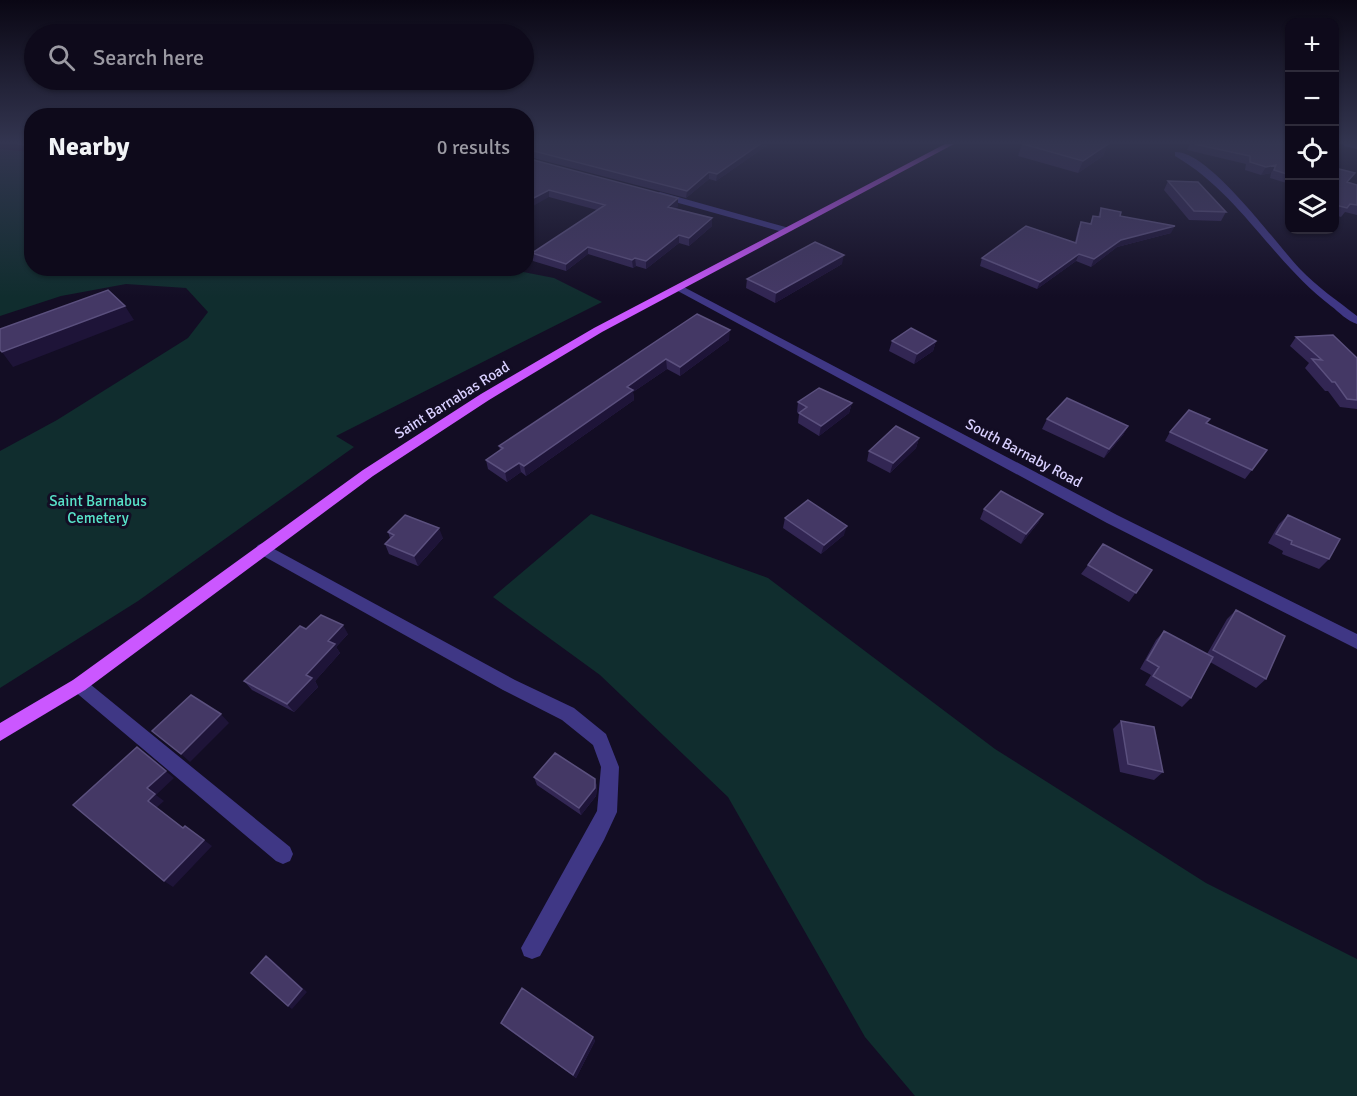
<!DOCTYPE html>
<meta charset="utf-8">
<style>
:root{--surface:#0e0a1b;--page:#1c1828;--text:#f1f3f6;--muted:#9b9aa3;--line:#2e2b3a}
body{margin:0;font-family:Signika,sans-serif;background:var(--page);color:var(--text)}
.controls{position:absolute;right:18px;top:18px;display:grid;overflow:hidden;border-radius:12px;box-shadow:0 2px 4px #0004}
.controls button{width:54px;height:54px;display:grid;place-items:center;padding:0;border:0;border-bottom:2px solid var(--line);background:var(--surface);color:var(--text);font:30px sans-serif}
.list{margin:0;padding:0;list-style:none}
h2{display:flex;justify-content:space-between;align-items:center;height:78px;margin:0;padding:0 24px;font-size:26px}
h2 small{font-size:20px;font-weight:400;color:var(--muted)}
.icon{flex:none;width:33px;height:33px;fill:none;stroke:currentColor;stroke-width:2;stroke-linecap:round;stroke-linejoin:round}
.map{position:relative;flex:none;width:1357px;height:1096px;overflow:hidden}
.search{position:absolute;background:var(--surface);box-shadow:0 2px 4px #0004;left:24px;top:24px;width:510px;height:66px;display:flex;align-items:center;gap:15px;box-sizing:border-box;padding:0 21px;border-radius:33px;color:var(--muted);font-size:22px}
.panel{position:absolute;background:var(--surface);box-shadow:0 2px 4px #0004;left:24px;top:108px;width:510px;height:168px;border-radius:24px}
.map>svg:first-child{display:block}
</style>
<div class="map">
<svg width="1357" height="1096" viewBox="0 0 1357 1096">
<rect width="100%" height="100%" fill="#130d24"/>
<path fill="#102d2e" d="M 0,149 L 31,152 L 32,268 L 508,269 L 554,278 L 602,302 L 336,436 L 354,447 L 138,601 L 0,688 L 0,451 L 57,420 L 188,338 L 208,312 L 186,288 L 126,284 L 61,296 L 0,316 Z
M 591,514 L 768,578 L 995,749 L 1206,883 L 1357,959 L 1357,1096 L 915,1096 L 865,1037 L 728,797 L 600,675 L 493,597 Z"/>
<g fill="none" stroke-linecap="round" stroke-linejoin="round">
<path fill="#3f3785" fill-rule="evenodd" d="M 14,144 L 32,144 L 32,147 Z
M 1343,144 L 1357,144 L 1357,149 L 1344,146 Z
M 1175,152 C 1209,150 1277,245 1300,269 C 1317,287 1338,301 1357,316 L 1357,324 C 1347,321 1339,312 1331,306 C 1272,261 1239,193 1175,156 Z
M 660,192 L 789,228 L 791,230 L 786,233 L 657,197 L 656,195 Z
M 680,285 L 1117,515 L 1357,634 L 1357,649 L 1107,523 L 676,290 L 676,286 Z
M 263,543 L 515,680 L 574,708 L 606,734 L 619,767 L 617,812 L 604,840 L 540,956 L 532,959 L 524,956 L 521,948 L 597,811 L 601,767 L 593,745 L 562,720 L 503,690 L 258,553 L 255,549 L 258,545 Z
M 79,677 L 85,680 L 290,847 L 293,854 L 290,861 L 283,864 L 276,861 L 73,690 L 70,685 L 73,680 Z"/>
<path fill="#cb57ff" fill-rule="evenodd" d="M 945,144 L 954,144 L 602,332 L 489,400 L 373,476 L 85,690 L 0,741 L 0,723 L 73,680 L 363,470 L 481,394 L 594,328 Z"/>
</g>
<path fill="#322653" d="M 526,144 L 769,144 L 716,181 L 709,179 L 686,198 L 526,156 Z
M 1022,144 L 1108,144 L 1103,156 L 1078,173 L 1018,156 Z
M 1190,144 L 1290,144 L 1290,184 L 1270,178 L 1271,173 L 1261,175 L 1245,170 L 1246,164 L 1187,150 Z
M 526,158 L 678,206 L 675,208 L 712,218 L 712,226 L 689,246 L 679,243 L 646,269 L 636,266 L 633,268 L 588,254 L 566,271 L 533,261 L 532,253 L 597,210 L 549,197 Z
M 1335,168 L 1348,183 L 1357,185 L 1357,215 L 1345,212 L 1341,217 L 1335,215 Z
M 1168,181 L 1226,212 L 1221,221 L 1189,220 L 1164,190 Z
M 1101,208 L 1120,216 L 1171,233 L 1117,247 L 1091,267 L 1076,261 L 1037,289 L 980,266 L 982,258 L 1075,242 L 1078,229 L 1081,222 L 1090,224 L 1093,216 L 1098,217 Z
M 1290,213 L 1290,221 L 1285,220 Z
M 842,264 L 775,303 L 746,288 L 747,279 Z
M 697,314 L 729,340 L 680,376 L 667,369 L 633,392 L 634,400 L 526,476 L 521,472 L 507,482 L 488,469 L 486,460 L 500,450 L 499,446 Z
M 1296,337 L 1357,358 L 1357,409 L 1340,407 L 1328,391 L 1325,391 L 1305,368 L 1309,363 L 1290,346 Z
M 892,341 L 936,341 L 933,351 L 914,364 L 889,351 Z
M 798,402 L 852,403 L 849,413 L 819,436 L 798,423 L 799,414 L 797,412 Z
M 1047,419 L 1128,426 L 1123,435 L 1104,458 L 1042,429 Z
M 1210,419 L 1207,424 L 1252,470 L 1245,479 L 1165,441 L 1170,432 Z
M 919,438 L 916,448 L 890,473 L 867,461 L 869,451 Z
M 984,509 L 1043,514 L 1038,523 L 1021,544 L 980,519 Z
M 1288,515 L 1329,559 L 1319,569 L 1282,554 L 1283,551 L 1268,543 L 1279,524 Z
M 785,518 L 844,535 L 821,554 L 783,528 Z
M 388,532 L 443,538 L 418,566 L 389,554 L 385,544 L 390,538 Z
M 1088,565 L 1152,570 L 1129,602 L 1081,574 Z
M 1236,610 L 1266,679 L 1256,688 L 1210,662 L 1191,698 L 1182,707 L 1145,685 L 1151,675 L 1140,669 L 1156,640 L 1164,631 L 1207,654 L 1227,619 Z
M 306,629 L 348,634 L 336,647 L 340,653 L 315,681 L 318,687 L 294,712 L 252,690 L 244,681 Z
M 1121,721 L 1163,772 L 1154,780 L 1120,772 L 1113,729 Z
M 534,777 L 595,779 L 597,787 L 596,796 L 581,815 L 537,785 Z
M 501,1023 L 593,1037 L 595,1041 L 576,1078 L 505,1027 Z"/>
<path fill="#1e1438" d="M 760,144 L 769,144 L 716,181 L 717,174 Z
M 1108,144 L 1103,156 L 1078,173 L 1083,161 Z
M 1276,165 L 1271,173 L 1261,175 L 1266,167 Z
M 709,172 L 709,179 L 686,198 L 687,191 Z
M 549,190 L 549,197 L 526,210 L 526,202 Z
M 678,198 L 678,206 L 668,214 L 668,207 Z
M 712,218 L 712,226 L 689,246 L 689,238 Z
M 1175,226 L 1171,233 L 1117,247 L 1091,267 L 1094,259 L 1121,240 Z
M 679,235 L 679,243 L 646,269 L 646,261 Z
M 588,247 L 588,254 L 566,271 L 566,264 Z
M 1079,254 L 1076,261 L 1037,289 L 1040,282 Z
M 844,255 L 842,264 L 775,303 L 776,293 Z
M 635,258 L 636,266 L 633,268 L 632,260 Z
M 125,306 L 134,320 L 13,367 L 2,352 Z
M 730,330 L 729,340 L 680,376 L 680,367 Z
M 936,341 L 933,351 L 914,364 L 917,354 Z
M 666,359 L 667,369 L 633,392 L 634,400 L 526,476 L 524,466 L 627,387 Z
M 852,403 L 849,413 L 819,436 L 821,426 Z
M 1128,426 L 1123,435 L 1104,458 L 1109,449 Z
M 919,438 L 916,448 L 890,473 L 893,463 Z
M 519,463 L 521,472 L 507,482 L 505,472 Z
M 1043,514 L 1038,523 L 1021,544 L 1026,534 Z
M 847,526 L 844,535 L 821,554 L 824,545 Z
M 439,528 L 443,538 L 418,566 L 414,556 Z
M 343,625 L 348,634 L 336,647 L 340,653 L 315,681 L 318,687 L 294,712 L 287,704 L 328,641 Z
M 221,714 L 229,723 L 190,762 L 181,754 Z
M 137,747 L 174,778 L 156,795 L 164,801 L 156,808 L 148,801 L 147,788 Z
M 595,779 L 597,787 L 596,796 L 581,815 L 579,808 Z
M 204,840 L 212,846 L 173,887 L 164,881 Z
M 266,956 L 271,959 L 307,992 L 292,1009 L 288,1006 Z
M 593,1037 L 595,1041 L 576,1078 L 573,1075 Z"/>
<path fill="#443865" stroke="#5b507e" stroke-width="1.5" d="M 526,144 L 760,144 L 717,174 L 709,172 L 687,191 L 526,149 Z
M 1023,144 L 1108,144 L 1083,161 Z
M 1194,144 L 1290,144 L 1290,175 L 1274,170 L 1276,165 L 1266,167 L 1250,162 L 1250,156 Z
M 526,158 L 678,198 L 668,207 L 712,218 L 689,238 L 679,235 L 646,261 L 635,258 L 632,260 L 588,247 L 566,264 L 532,253 L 605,205 L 549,190 L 526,202 Z
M 1335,168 L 1355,173 L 1347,182 L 1357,185 L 1357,205 L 1350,204 L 1347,208 L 1335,205 Z
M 1168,181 L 1198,182 L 1226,212 L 1194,211 Z
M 1101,208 L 1121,212 L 1120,216 L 1175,226 L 1121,240 L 1094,259 L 1079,254 L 1040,282 L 982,258 L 1026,226 L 1076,243 L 1081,222 L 1091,224 L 1093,216 L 1100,217 Z
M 815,242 L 844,255 L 776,293 L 747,279 Z
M 108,290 L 125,306 L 2,352 L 0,350 L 0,329 Z
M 697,314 L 730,330 L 680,367 L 666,359 L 627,387 L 633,390 L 524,466 L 519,463 L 505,472 L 486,460 L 503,448 L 499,446 Z
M 911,328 L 936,341 L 917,354 L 892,341 Z
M 1333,335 L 1357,358 L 1357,400 L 1347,399 L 1335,382 L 1332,382 L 1312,359 L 1322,360 L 1296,337 Z
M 819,388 L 852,403 L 821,426 L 799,413 L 807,407 L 798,402 Z
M 1067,398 L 1128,426 L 1109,449 L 1047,419 Z
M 1189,410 L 1210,419 L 1206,423 L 1267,450 L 1252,470 L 1170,432 Z
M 896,426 L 919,438 L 893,463 L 869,451 Z
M 1001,491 L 1043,514 L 1026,534 L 984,509 Z
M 808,500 L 847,526 L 824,545 L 785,518 Z
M 405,515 L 439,528 L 414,556 L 385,544 L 394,535 L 388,532 Z
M 1288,515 L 1340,539 L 1329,559 L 1291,544 L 1292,541 L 1276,534 Z
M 1103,544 L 1152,570 L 1136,593 L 1088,565 Z
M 1236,610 L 1285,636 L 1266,679 L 1213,650 Z
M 321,615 L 343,625 L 328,641 L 335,644 L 306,675 L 312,678 L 287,704 L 244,681 L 300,626 L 306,629 Z
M 1164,631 L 1213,657 L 1191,698 L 1153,676 L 1159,667 L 1147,660 Z
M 191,695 L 221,714 L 181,754 L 152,731 Z
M 1121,721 L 1154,727 L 1163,772 L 1128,764 Z
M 137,747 L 166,771 L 147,788 L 155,794 L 148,801 L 183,828 L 185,826 L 204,840 L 164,881 L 73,805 Z
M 555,753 L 595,779 L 595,788 L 579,808 L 534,777 Z
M 266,956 L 302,989 L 288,1006 L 251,973 Z
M 522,988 L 593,1037 L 573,1075 L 501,1023 Z"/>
<linearGradient id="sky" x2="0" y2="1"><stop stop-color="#0a0714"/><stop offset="0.48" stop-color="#333550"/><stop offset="1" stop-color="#333550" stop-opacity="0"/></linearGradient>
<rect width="1357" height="297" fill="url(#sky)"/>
<g text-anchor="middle" stroke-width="6" stroke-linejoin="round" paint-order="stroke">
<g font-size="15" fill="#d9d0ff" stroke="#130d24">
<text transform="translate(452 400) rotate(-32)" y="5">Saint Barnabas Road</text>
<text transform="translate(1024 453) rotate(28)" y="5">South Barnaby Road</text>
</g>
<g font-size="15" fill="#58e3c9" stroke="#130d24">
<text x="98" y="506">Saint Barnabus<tspan x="98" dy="17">Cemetery</tspan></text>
</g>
</g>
</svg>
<div class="controls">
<button>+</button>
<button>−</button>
<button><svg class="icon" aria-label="locate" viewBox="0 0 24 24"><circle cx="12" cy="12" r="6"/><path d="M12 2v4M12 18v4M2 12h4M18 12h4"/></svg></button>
<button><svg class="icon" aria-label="layers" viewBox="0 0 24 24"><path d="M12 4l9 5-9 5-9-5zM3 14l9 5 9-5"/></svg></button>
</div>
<div class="search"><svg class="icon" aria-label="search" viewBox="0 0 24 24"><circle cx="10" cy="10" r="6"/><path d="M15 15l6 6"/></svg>Search here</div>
<section class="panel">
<h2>Nearby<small>0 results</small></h2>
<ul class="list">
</ul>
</section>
</div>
